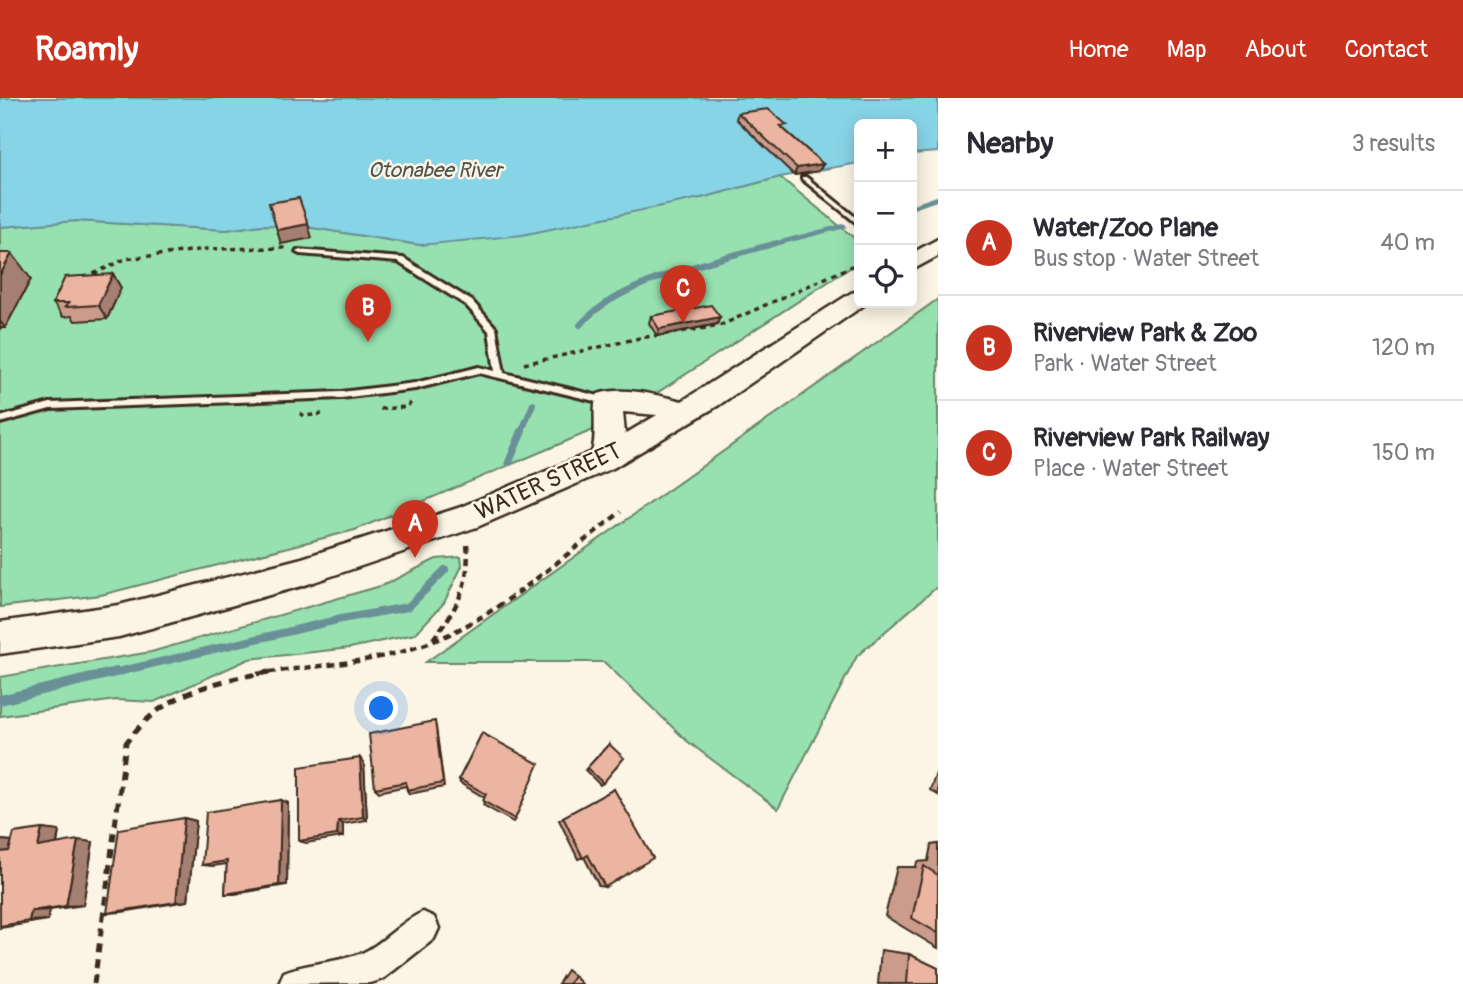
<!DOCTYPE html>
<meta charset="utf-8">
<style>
:root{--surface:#fff;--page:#f2f2f3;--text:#2b2b33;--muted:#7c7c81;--line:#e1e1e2;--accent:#c8321e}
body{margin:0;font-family:Pangolin,sans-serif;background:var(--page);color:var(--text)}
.controls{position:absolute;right:21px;top:21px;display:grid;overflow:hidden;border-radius:10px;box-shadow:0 4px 18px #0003}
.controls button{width:63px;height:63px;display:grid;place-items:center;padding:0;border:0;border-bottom:2px solid var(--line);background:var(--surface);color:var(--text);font:35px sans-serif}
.you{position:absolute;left:382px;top:611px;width:24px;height:24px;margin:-18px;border:5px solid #fff;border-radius:50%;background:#1a73e8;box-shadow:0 0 0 10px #1a73e833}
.badge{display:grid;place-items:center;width:46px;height:46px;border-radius:50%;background:var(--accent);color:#fff;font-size:23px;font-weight:700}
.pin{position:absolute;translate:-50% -58px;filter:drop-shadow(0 2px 4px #0008)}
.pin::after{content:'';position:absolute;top:37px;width:24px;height:21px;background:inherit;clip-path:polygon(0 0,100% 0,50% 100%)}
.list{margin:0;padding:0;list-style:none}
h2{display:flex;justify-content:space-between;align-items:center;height:91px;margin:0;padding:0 28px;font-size:30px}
h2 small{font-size:23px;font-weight:400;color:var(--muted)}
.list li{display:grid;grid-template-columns:46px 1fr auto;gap:21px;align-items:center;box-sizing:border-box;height:105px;padding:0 28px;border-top:2px solid var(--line)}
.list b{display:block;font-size:26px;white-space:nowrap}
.list p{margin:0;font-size:23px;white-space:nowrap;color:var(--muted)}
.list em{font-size:23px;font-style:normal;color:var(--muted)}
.icon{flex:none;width:38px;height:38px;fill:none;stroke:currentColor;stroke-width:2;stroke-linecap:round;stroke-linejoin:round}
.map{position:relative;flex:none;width:938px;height:886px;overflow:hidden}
header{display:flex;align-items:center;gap:42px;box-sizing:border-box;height:98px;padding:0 35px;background:var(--accent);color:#fff}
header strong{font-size:33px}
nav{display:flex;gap:38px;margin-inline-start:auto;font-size:24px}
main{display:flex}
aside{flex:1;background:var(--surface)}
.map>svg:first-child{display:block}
</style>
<header>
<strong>Roamly</strong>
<nav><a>Home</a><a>Map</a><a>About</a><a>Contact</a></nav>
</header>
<main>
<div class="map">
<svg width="938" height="886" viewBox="0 0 938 886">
<rect width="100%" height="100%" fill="#fcf5e5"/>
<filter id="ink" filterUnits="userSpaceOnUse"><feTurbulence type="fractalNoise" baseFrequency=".0143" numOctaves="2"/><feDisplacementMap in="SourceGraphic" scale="14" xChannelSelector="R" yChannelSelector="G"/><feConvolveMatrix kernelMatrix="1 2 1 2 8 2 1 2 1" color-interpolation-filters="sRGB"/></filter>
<g filter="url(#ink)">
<path fill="#97e1b0" stroke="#698667" stroke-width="2" d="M 780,79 L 859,144 L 859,164 L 612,324 L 355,432 L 101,497 L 0,509 L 0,129 L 76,123 L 226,132 L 261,127 L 300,128 L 420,147 L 705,99 Z
M 938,201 L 938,488 L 857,558 L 778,711 L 687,643 L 604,564 L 426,564 Z
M 461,459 L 462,468 L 444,505 L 415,536 L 350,550 L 249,561 L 154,604 L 116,602 L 0,618 L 0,579 L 151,554 L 384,487 L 436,461 Z"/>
<path fill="#88d4e7" stroke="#699097" stroke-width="2" d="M 0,0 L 938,0 L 938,54 L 912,56 L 912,26 L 859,26 L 859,65 L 780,79 L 705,99 L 522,137 L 420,147 L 300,128 L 261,127 L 226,132 L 76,123 L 0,129 Z"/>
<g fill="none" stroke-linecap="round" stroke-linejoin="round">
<path stroke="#699097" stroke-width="4.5" d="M 912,109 L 938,100
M 770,147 L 844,128"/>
<path stroke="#699097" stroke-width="6" d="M 580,227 C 620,181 718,163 776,145
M 521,335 L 533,306"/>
<path stroke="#699097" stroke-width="8" d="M 509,364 L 522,333
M 109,576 L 341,521 L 408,509 L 445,472"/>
<path stroke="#699097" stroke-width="10" d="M 0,602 L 116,574"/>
<g stroke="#3b2a1e" stroke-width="6">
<path id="lane" d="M 802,79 L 806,79 L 859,122 L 859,127 L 802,81 Z
M 297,152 L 403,160 L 472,203 L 496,230 L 504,275 L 607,300 L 611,303 L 607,306 L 479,275 L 415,291 L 341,300 L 50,311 L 0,325 L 0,319 L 50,305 L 341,294 L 415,285 L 479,269 L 495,273 L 489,233 L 466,207 L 398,164 L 300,156 L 296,154 Z"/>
</g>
<g stroke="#3b2a1e" stroke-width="5">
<path id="street" d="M 423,814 L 434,819 L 439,830 L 434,841 L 383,881 L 371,885 L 279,886 L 284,874 C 309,864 340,865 364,854 C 385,844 401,823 423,814 Z"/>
</g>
<g stroke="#3b2a1e" stroke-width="5">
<path id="secondary" d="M 938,141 L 938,158 L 912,172 L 912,155 Z
M 859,193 L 859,205 L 867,205 L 719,307 L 613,370 L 477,429 L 302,488 L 119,539 L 0,556 L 0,524 L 119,507 L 302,460 L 458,410 L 592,354 C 598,335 591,307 598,296 C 624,288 656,297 682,303 L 851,195 ZM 623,314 L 657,317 L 625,336 Z"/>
</g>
<path stroke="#3b2a1e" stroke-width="3.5" stroke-dasharray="5 4.5" stroke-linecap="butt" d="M 85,180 L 125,161 L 207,151 L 285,150
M 524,266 L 640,240 L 719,228 L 859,165
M 380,311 L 406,309 L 411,305
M 300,315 L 304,318 L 322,316"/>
<path stroke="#3b2a1e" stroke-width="4.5" stroke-dasharray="7 5" stroke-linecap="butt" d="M 433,541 C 457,511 471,485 467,446
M 257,576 C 315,567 376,566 431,544 C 501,517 561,459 621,414"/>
<path stroke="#3b2a1e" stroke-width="5" stroke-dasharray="9 7" stroke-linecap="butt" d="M 94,886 L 126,645 C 160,597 213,583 269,574"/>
<use href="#lane" fill="#fcf5e5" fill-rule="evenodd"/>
<use href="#street" fill="#fcf5e5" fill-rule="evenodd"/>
<use href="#secondary" fill="#fcf5e5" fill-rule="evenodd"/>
</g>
<path fill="#cb9c8b" stroke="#3b2a1e" stroke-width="2" d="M 738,15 L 785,32 L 823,66 L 819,73 L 794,77 L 736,21 Z
M 0,155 L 31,181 L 5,230 L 0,230 Z
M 113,176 L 121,190 L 107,221 L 75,223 L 72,218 L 63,219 L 53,205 Z
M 651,218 L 720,219 L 717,226 L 657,238 L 649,225 Z
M 436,629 L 444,689 L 409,696 L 407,692 L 406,688 L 379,694 L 375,690 Z
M 482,635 L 515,721 L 513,724 L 483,707 L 485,700 L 460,685 L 459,681 Z
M 609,646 L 603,685 L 600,687 L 585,672 Z
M 360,660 L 364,665 L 367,722 L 343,726 L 343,739 L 306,745 L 299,743 Z
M 938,670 L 938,697 L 930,692 Z
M 614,691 L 605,789 L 599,788 L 584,759 L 578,761 L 559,722 Z
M 281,702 L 288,705 L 287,787 L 235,796 L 225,796 L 227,766 L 213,768 L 202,767 Z
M 184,720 L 196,723 L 188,803 L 122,814 L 107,815 Z
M 42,731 L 59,733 L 57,746 L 93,744 L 83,807 L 50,812 L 48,822 L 0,830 L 0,742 L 12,743 Z
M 938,746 L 938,850 L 885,818 L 897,769 L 916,769 L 917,764 L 928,763 L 931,747 Z
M 881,852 L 909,856 L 938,886 L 878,886 Z
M 567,872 L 574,878 L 582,886 L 558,886 Z"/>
<path fill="#a57f71" stroke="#3b2a1e" stroke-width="2" d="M 823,66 L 819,73 L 794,77 L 797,70 Z
M 308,126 L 312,140 L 281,146 L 277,132 Z
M 12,155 L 31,181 L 5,230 L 0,223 L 0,177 Z
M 113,176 L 121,190 L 107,221 L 98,207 Z
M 720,219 L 717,226 L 657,238 L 659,231 Z
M 360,660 L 364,665 L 367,722 L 363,719 Z
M 281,702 L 288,705 L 287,787 L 279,787 Z
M 184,720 L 196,723 L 188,803 L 176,804 Z
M 338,723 L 343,726 L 343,739 L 337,737 Z
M 42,731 L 59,733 L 56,750 L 38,749 Z
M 0,742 L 12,743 L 0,794 Z
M 78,742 L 93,744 L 83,807 L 66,808 Z
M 50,812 L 48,822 L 29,823 L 31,813 Z"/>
<path fill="#ecb5a2" stroke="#3b2a1e" stroke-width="2" d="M 768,11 L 787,27 L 780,28 L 823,66 L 797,70 L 738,15 Z
M 299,100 L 308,126 L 277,132 L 269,105 Z
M 0,155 L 12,155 L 0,177 Z
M 113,176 L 98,207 L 65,209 L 69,205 L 53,205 L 65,179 Z
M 711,207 L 720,219 L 659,231 L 651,218 Z
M 435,623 L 443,685 L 407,692 L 406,684 L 375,690 L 369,636 Z
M 482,635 L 539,666 L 515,721 L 483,703 L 486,696 L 459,681 Z
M 609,646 L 624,660 L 603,685 L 587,670 Z
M 360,660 L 363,719 L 338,723 L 337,737 L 299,743 L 299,669 Z
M 614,691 L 653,760 L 605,789 L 588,757 L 583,760 L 563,719 Z
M 281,702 L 279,787 L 225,796 L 227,763 L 202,767 L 206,714 Z
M 184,720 L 176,804 L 107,815 L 119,731 Z
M 42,731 L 38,749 L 78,742 L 66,808 L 31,813 L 29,823 L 0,828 L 0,754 L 9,753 L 14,735 Z
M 924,768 L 938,777 L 938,835 L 912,820 Z
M 909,856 L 938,870 L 938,886 L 907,886 Z
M 574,878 L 582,886 L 569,886 Z"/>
</g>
<g text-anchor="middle" stroke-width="5" stroke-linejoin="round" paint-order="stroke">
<g font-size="21" font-style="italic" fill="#4e5450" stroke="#fcf5e5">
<text x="435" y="79">Otonabee River</text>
</g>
<g font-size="24" fill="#3b2a1e" stroke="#fcf5e5">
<text transform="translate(548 383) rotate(-24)" y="8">WATER STREET</text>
</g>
</g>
</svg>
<div class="controls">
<button>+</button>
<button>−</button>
<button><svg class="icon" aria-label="locate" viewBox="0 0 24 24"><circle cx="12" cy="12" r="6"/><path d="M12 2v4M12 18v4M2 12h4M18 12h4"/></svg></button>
</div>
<div class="you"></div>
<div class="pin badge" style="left:415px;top:460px">A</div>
<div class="pin badge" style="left:368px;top:244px">B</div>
<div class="pin badge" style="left:683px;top:225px">C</div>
</div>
<aside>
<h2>Nearby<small>3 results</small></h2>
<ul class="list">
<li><span class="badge">A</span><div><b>Water/Zoo Plane</b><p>Bus stop · Water Street</p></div><em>40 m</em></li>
<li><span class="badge">B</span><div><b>Riverview Park &amp; Zoo</b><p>Park · Water Street</p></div><em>120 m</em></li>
<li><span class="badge">C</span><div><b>Riverview Park Railway</b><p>Place · Water Street</p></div><em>150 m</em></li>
</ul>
</aside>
</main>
